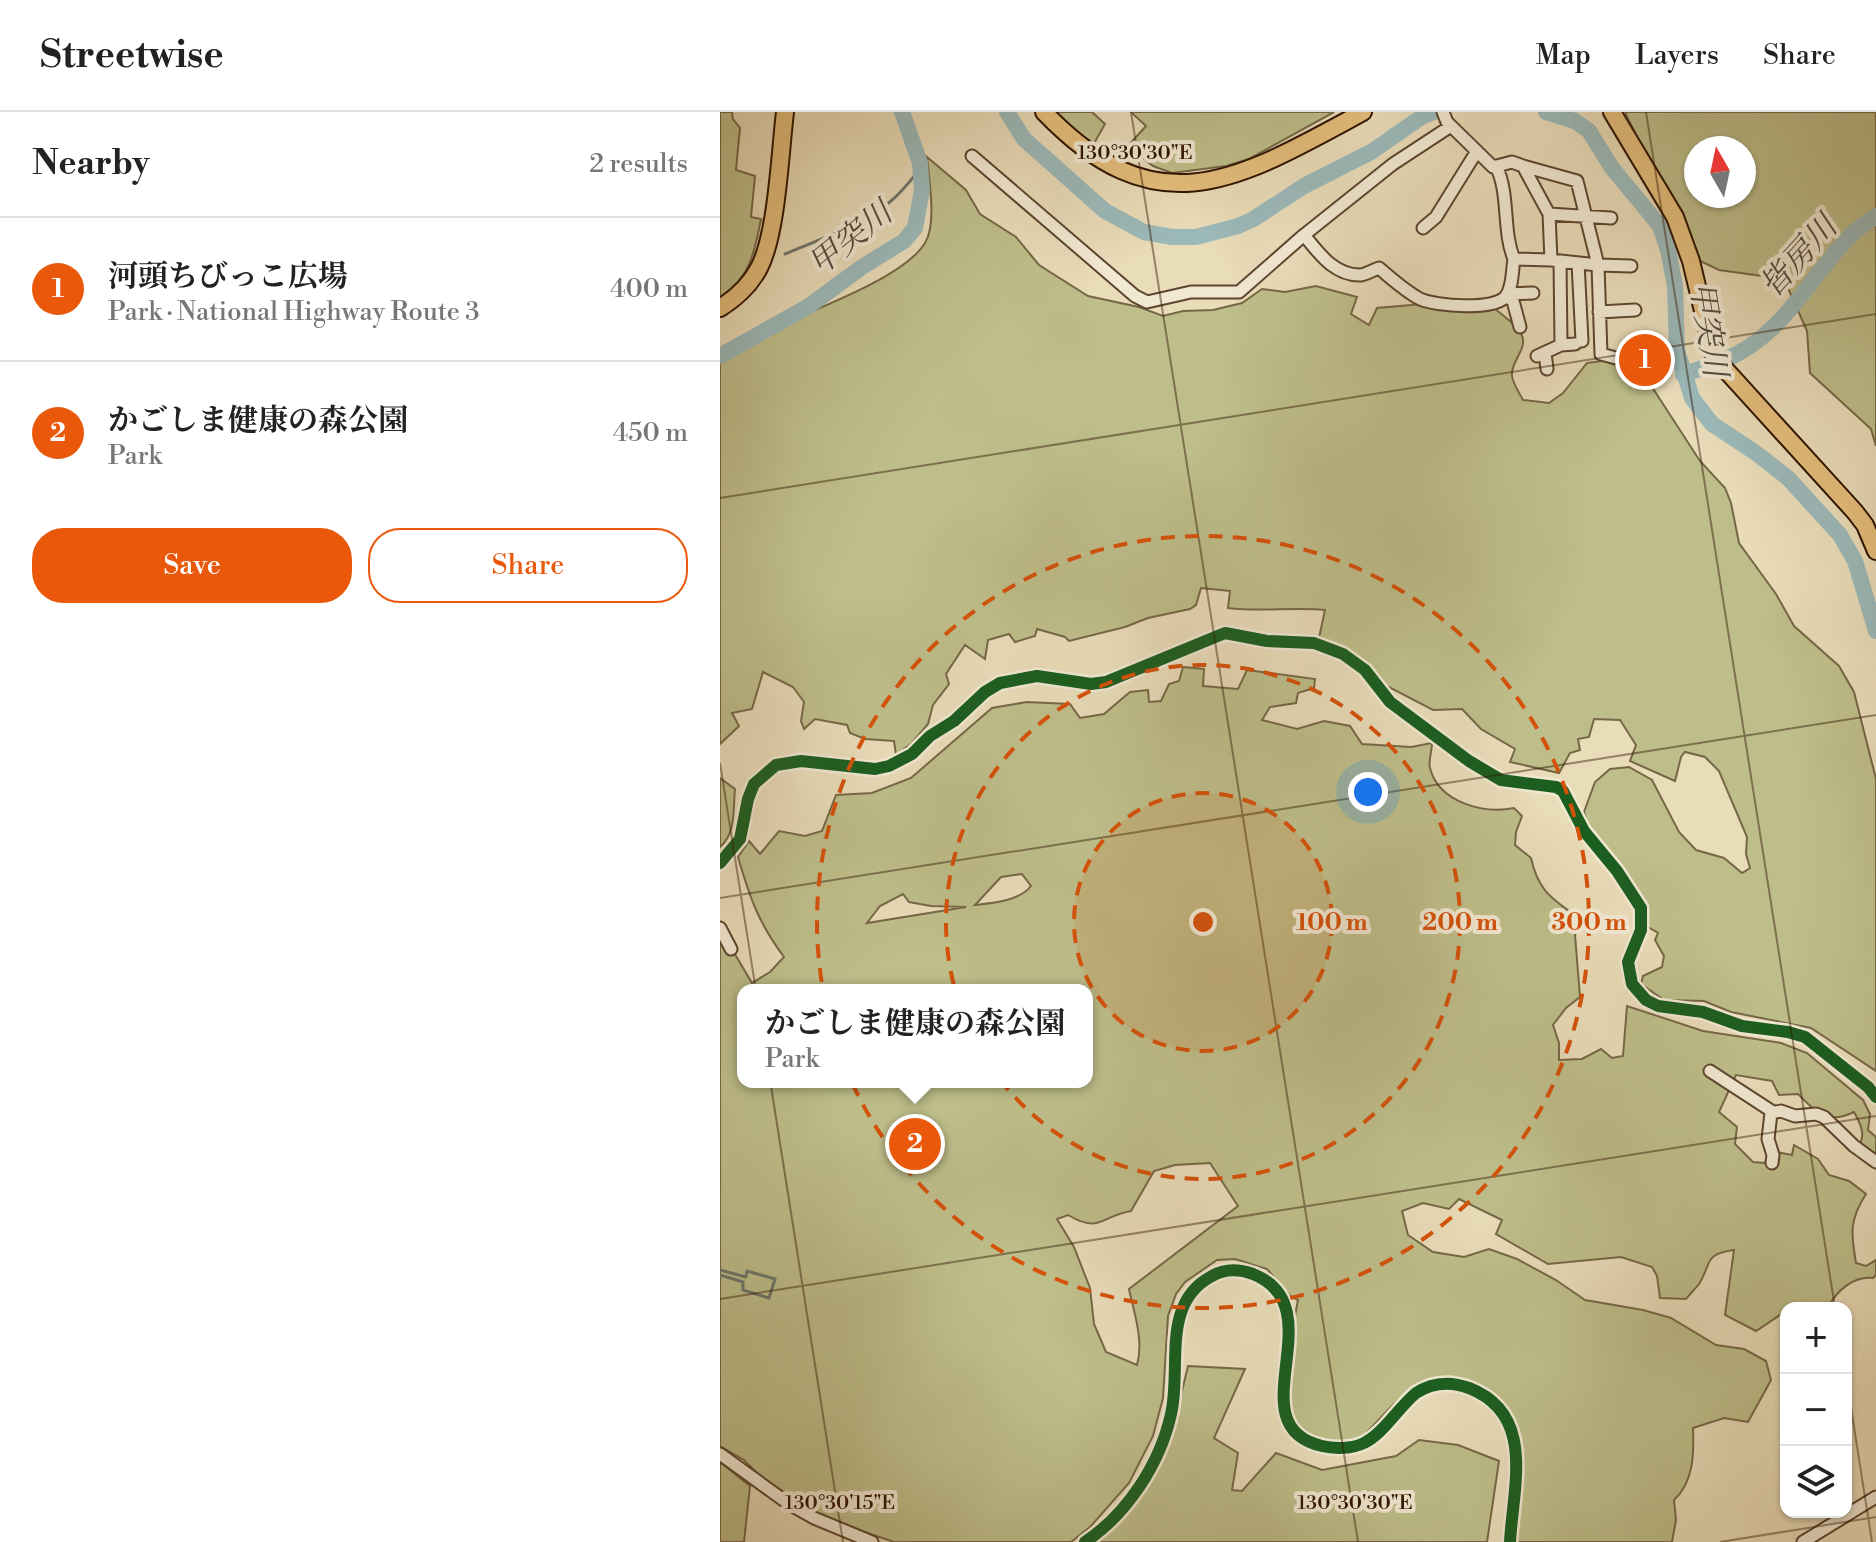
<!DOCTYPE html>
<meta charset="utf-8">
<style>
:root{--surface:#fff;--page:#f2f2f2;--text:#222;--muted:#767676;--line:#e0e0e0;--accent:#ea580c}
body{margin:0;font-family:"Libre Bodoni","Noto Serif JP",serif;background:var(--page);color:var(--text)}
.controls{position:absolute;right:24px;bottom:24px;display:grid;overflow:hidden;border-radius:16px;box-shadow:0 2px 6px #0004}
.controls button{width:72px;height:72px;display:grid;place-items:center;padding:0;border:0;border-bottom:2px solid var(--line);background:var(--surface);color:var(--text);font:40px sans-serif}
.compass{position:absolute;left:964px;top:24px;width:72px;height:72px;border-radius:50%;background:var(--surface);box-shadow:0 2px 6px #0004;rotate:351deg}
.you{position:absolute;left:648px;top:680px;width:28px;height:28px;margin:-20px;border:6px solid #fff;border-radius:50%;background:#1a73e8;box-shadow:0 0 0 12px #1a73e833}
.badge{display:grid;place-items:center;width:52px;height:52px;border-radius:50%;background:var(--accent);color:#fff;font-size:26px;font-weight:700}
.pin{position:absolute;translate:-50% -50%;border:4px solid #fff;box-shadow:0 2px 8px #0006}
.popup{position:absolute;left:17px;top:872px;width:356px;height:104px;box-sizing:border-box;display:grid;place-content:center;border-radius:16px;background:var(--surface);filter:drop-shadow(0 2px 6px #0005);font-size:26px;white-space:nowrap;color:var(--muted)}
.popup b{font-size:30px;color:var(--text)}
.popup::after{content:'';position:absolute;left:50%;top:100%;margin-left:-16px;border:16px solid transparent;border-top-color:var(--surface)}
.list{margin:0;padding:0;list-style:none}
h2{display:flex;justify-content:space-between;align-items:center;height:104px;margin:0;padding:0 32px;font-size:34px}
h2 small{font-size:26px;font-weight:400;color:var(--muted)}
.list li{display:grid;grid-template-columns:52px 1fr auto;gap:24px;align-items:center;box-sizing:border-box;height:144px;padding:0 32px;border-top:2px solid var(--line)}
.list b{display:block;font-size:30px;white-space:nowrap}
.list p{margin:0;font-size:26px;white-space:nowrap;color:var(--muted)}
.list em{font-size:26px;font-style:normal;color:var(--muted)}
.actions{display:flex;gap:16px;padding:24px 32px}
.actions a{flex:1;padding:18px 0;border:2px solid var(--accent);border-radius:32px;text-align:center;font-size:28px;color:var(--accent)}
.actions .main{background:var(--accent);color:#fff}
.icon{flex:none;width:44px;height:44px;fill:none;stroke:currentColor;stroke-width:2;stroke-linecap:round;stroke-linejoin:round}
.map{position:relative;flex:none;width:1156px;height:1430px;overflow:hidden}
header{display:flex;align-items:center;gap:48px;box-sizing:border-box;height:112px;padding:0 40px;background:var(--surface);border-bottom:2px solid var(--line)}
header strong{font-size:38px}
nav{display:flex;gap:44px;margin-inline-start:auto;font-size:28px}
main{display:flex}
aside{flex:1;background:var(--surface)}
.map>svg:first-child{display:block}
</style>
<header>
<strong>Streetwise</strong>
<nav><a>Map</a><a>Layers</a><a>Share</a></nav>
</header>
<main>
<aside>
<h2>Nearby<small>2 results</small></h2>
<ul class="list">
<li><span class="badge">1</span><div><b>河頭ちびっこ広場</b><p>Park · National Highway Route 3</p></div><em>400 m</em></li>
<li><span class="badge">2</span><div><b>かごしま健康の森公園</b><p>Park</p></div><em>450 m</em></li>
</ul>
<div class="actions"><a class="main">Save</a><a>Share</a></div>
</aside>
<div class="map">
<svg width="1156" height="1430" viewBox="0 0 1156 1430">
<rect width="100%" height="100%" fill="#e9dcb9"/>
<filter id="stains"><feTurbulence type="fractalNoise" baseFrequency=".0025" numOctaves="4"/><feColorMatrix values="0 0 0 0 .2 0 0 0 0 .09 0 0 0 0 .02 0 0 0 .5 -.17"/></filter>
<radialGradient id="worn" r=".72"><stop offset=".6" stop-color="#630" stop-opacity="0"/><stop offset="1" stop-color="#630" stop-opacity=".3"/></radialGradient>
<path fill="#bebe8a" stroke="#766846" stroke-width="2" fill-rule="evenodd" d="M 0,0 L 12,0 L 13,7 L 20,16 L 16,58 L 35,64 L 31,105 L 41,107 C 35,138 30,168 0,185 Z
M 335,0 L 372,0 L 385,12 L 372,35 Z
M 411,0 L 614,0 L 529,47 L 506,54 L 452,61 L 433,54 L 408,34 L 426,14 Z
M 905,0 L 1156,0 L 1156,334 L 1151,317 L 1090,261 L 1087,219 L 1064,167 L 999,158 L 974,146 ZM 976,36 L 1024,36 L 1024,84 L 976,84 Z
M 207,45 L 246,78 L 260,102 L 296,125 L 319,153 L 368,184 L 419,195 L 443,204 L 463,199 L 493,198 L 522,191 L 542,177 L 565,180 L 596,174 L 637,185 L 631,202 L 649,213 L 657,196 L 703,192 L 773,195 C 781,202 791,209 798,217 C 813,235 790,247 792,264 C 793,272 799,280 803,288 L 829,291 L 843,281 L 867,251 L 889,248 L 913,257 L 930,272 L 980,349 L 1005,376 L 1011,391 L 1019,431 L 1056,482 L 1074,514 L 1119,554 L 1134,580 L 1156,667 L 1156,959 L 1091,916 L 1011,900 L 984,889 L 944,888 L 921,872 L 923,864 L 942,855 L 944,844 L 935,828 L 938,821 L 928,815 L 927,794 L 902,754 L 869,717 L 864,700 L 875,670 L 890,657 L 909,655 L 932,668 L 959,720 L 976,738 L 1004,746 L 1022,761 L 1030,756 L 1026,742 L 1027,725 L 999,659 L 985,645 L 965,640 L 961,645 L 955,669 L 910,649 L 916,633 L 900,608 L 874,607 L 869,625 L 858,627 L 860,638 L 850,641 L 839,661 L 790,650 L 795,637 L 761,617 L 742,597 L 713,598 L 669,575 L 661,589 L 631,542 L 599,526 L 605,498 C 572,495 540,500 508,496 L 510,479 L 481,476 L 476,493 L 470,497 L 428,506 L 405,515 L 349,529 L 345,525 L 317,517 L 315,524 L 295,530 L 289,522 L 268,528 L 265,547 L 245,533 L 226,562 L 229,572 L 213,593 L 208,612 L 192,631 L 176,643 L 174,629 L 145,627 L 130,621 L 127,613 L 95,607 L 84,617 L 81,609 L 84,590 L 73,575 L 43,560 L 32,597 L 12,601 L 19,614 L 0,632 L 0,245 C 11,239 21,232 32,226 C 74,204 181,170 205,131 C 217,112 209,68 207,45 Z
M 463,555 L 484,557 L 483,574 L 518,577 L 527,558 L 595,567 L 594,576 L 578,581 L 576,591 L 550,595 L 542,608 L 577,617 L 604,609 L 630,614 L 642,632 L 691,635 L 712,631 C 712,639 708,650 710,656 C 719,691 764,702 794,696 L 802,704 L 796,720 L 795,733 L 811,746 C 819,782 834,787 861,808 L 855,823 L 860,885 L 846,896 L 833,913 L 839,931 L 839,948 L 862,947 L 881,937 L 892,946 L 903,944 L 907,894 L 983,919 L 1061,931 L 1087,941 L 1143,988 L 1150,1002 L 1148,1018 L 1156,1025 L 1156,1048 L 1136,1040 C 1146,1024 1143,1016 1134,1000 C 1108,1013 1097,1001 1078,982 L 1059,983 L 1052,969 L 1016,963 L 999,1000 L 1017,1015 L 1015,1032 L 1033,1050 L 1045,1051 L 1051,1039 L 1072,1043 L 1074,1033 L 1098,1047 L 1109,1063 L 1129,1069 L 1146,1082 C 1129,1108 1131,1122 1136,1151 L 1146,1154 L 1156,1148 L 1156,1163 L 1153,1166 C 1133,1164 1116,1179 1108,1196 L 1066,1196 L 1066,1199 L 1036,1219 L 1005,1203 L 1014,1138 C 983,1142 992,1152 979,1172 C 975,1177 970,1182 966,1187 L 940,1186 L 937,1164 L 932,1155 L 901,1145 L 828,1152 L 776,1122 L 782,1108 L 739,1087 L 729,1097 L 703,1091 L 682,1099 L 688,1123 L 713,1140 L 744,1145 L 769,1137 L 797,1147 L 836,1168 L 865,1188 L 923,1198 L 951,1206 L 996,1233 L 1024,1237 L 1046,1249 L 1051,1268 L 1028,1310 L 1004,1306 L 973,1316 C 974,1341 974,1370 954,1388 L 956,1408 L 952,1430 L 787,1430 C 788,1407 796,1358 792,1338 C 781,1284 738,1246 686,1282 C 661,1299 647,1331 615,1339 C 601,1342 587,1333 575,1327 L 560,1283 L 578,1188 L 570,1184 L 547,1157 L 515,1147 L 497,1148 L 465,1170 L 456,1182 L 448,1204 L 443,1286 L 433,1324 L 409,1371 L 370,1415 L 351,1430 L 174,1430 L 121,1412 L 95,1400 L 42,1366 L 24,1348 L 0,1334 L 0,817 L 32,871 L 50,860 L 64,845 C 38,810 30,786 18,745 L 29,729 L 40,742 L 59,719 L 85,724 L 102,719 L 116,683 L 152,681 L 191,666 L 272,596 L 307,590 L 350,592 L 360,606 L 384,602 L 410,580 L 428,578 L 429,590 L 441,589 L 449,572 L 459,569 ZM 302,762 L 311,774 C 299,789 274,791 255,793 L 281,765 ZM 183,782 L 189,790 L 211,794 L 246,795 L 147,811 L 160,794 ZM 23,878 L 367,878 L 367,970 L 23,970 ZM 490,1051 L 518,1094 L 409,1177 C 414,1201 424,1228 417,1253 L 386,1240 L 374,1212 L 370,1176 L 354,1135 L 337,1107 L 348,1103 C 380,1122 381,1104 411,1099 L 434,1059 L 455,1053 Z
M 0,666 L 15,677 C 13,697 16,722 0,735 Z
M 468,1254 L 525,1257 L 494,1326 L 518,1341 L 512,1378 L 522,1379 L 556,1341 L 602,1358 L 676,1344 L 699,1328 L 738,1333 L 779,1349 L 767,1430 L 374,1430 C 384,1420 396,1411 406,1401 C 444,1362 456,1305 468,1254 Z
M 0,1350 L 30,1374 L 24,1430 L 0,1430 Z"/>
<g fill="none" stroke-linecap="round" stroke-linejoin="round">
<path stroke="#6f776f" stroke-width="3" d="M 65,142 C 100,127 141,114 171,89 C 182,80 191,68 200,57
M 0,1158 L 26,1165 L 27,1159 L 55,1167 L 49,1186 L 23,1178 L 23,1170 L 0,1163"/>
<path stroke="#9bb9b9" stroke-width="16" d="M 287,0 L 304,27 L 385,99 L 424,120 L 452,125 L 476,125 L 518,114 L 532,108 L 584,74 L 651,40 L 703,4 L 714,0
M 826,0 L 855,9 L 869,19 L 892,56 L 940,114 L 948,138 L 955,174 L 957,238 L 972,286 L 992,312 L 1036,341 L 1068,366 L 1120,423 L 1135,449 L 1156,519
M 0,244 L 89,194 L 142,155 L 184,129 L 195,116 L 202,78 L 200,51 L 182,0
M 1004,248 C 1063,225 1089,165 1131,123 C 1138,116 1148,110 1156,104
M 963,263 L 990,253"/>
<g stroke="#5d452f" stroke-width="15">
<path id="minor" d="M 723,0 L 727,10 L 773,55 L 792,50 L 803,54 L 829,102 L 831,148 L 878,153 L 881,242 L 918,252 L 922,257
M 252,44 L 415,184 L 427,190 L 471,180 L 519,180 L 584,123 L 673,52 L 731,14
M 776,54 C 790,82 782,118 794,147
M 803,54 L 857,69 L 878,153 L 911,154
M 829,102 L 891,106
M 703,116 L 716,105 L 757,39
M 584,123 C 598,140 614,164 641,163 C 647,162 653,158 659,156 C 672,167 685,179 700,187 C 715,194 776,199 786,184 C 793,175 792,158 794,147 L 831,148
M 840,149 L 841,233 L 855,232
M 858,151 L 862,229
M 789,182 L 813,181
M 786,184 L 793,189 L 800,215
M 879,200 L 915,198
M 825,241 L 827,257
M 817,244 L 841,233
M 0,751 L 20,727 L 28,687 L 34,672 L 56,653 L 81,649 L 155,657 L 169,654 L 192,642 L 210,624 L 234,609 L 265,580 L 280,571 L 317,564 L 371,572 L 386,570 L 505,521 L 547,529 L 594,531 L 623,542 L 645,558 L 670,590 L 749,649 L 781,668 L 836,675 L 843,679 L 864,719 L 897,759 L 921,796 L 921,818 L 908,850 L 912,872 L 926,888 L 938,894 L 983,900 L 1022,914 L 1068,920 L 1085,925 L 1148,975 L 1156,985
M 0,816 L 11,837
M 990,959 L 1053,1000
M 1052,1051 L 1053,1043 L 1048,1027 L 1051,1001 L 1061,999 L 1075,1004 L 1096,1002 L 1104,1005 L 1134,1034 L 1156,1050
M 0,1342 L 69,1392 L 94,1406 L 152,1430
M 365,1430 C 407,1402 440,1352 451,1302 C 462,1256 440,1191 492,1164 C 504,1157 519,1157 533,1162 C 617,1196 514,1314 602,1334 C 614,1337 632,1337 644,1331 C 664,1321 678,1296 696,1281 C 713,1270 730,1269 749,1276 C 816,1302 793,1374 790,1430
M 1083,1430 L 1156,1385"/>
</g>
<g stroke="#2e1301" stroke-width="20">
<path id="highway" d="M 324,0 C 438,119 519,67 643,0
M 892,0 L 955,105 L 971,149 L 994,245 L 1135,400 L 1145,413 L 1156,439
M 0,196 C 16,186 30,173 39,156 C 57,122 60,41 65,0"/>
</g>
<use href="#minor" stroke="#f1e8d2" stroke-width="11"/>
<use href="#highway" stroke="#e4be7c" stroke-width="16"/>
<g stroke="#f1e8d2" stroke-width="17">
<path id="cycleway" d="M 0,751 L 20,727 L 28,687 L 34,672 L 56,653 L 81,649 L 155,657 L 169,654 L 192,642 L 210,624 L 234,609 L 265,580 L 280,571 L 317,564 L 371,572 L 386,570 L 505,521 L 547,529 L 594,531 L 623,542 L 645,558 L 670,590 L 749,649 L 781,668 L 836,675 L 843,679 L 864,719 L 897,759 L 921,796 L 921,818 L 908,850 L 912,872 L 926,888 L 938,894 L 983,900 L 1022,914 L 1068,920 L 1085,925 L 1148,975 L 1156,985
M 365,1430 C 407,1402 440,1352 451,1302 C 462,1256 440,1191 492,1164 C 504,1157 519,1157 533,1162 C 617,1196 514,1314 602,1334 C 614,1337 632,1337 644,1331 C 664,1321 678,1296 696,1281 C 713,1270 730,1269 749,1276 C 816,1302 793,1374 790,1430"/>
</g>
<use href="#cycleway" stroke="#1b5e20" stroke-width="12"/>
</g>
<path fill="none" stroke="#2e1301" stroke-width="2" stroke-opacity="0.45" d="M 411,0 L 638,1430M 926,0 L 1115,1196M 0,386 L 1156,202M 0,651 L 123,1430M 0,786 L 1156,603M 0,1187 L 1156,1004M 1126,1264 L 1152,1430M 1000,1430 L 1156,1405"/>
<circle cx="483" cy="810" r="129" fill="#d5520b" fill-opacity=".12"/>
<g fill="none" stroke="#d5520b" stroke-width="4" stroke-dasharray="14 10">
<circle cx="483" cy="810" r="129"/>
<circle cx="483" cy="810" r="257"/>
<circle cx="483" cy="810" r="386"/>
</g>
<g text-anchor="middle" stroke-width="8" stroke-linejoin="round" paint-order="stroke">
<g font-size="32" font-style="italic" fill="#544d41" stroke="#f1e8d2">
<text transform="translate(130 126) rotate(-39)" y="11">甲突川</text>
<text transform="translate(1078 144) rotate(-48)" y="11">皆房川</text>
<text transform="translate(989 217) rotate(81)" y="11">甲突川</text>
</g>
</g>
<g font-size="20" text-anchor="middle" fill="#2e1301" stroke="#f1e8d2" stroke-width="8" stroke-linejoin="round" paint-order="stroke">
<text x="415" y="47">130°30'30"E</text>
<text x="120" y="1397">130°30'15"E</text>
<text x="635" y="1397">130°30'30"E</text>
</g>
<circle cx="483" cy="810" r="12" fill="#d5520b" stroke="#f1e8d2" stroke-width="4"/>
<g font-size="24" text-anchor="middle" font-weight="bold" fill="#d5520b" stroke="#f1e8d2" stroke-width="8" stroke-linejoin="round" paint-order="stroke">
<text x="612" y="818">100 m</text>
<text x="740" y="818">200 m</text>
<text x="869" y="818">300 m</text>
</g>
<rect width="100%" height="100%" filter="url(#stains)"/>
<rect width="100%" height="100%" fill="url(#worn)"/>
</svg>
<div class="controls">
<button>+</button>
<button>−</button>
<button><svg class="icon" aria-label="layers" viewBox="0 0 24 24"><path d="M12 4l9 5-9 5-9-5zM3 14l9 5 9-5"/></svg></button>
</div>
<svg class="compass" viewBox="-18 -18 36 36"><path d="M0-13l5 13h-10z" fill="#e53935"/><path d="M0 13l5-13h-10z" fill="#767676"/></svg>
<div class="you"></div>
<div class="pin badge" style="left:925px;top:248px">1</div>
<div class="pin badge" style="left:195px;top:1032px">2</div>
<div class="popup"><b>かごしま健康の森公園</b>Park</div>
</div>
</main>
